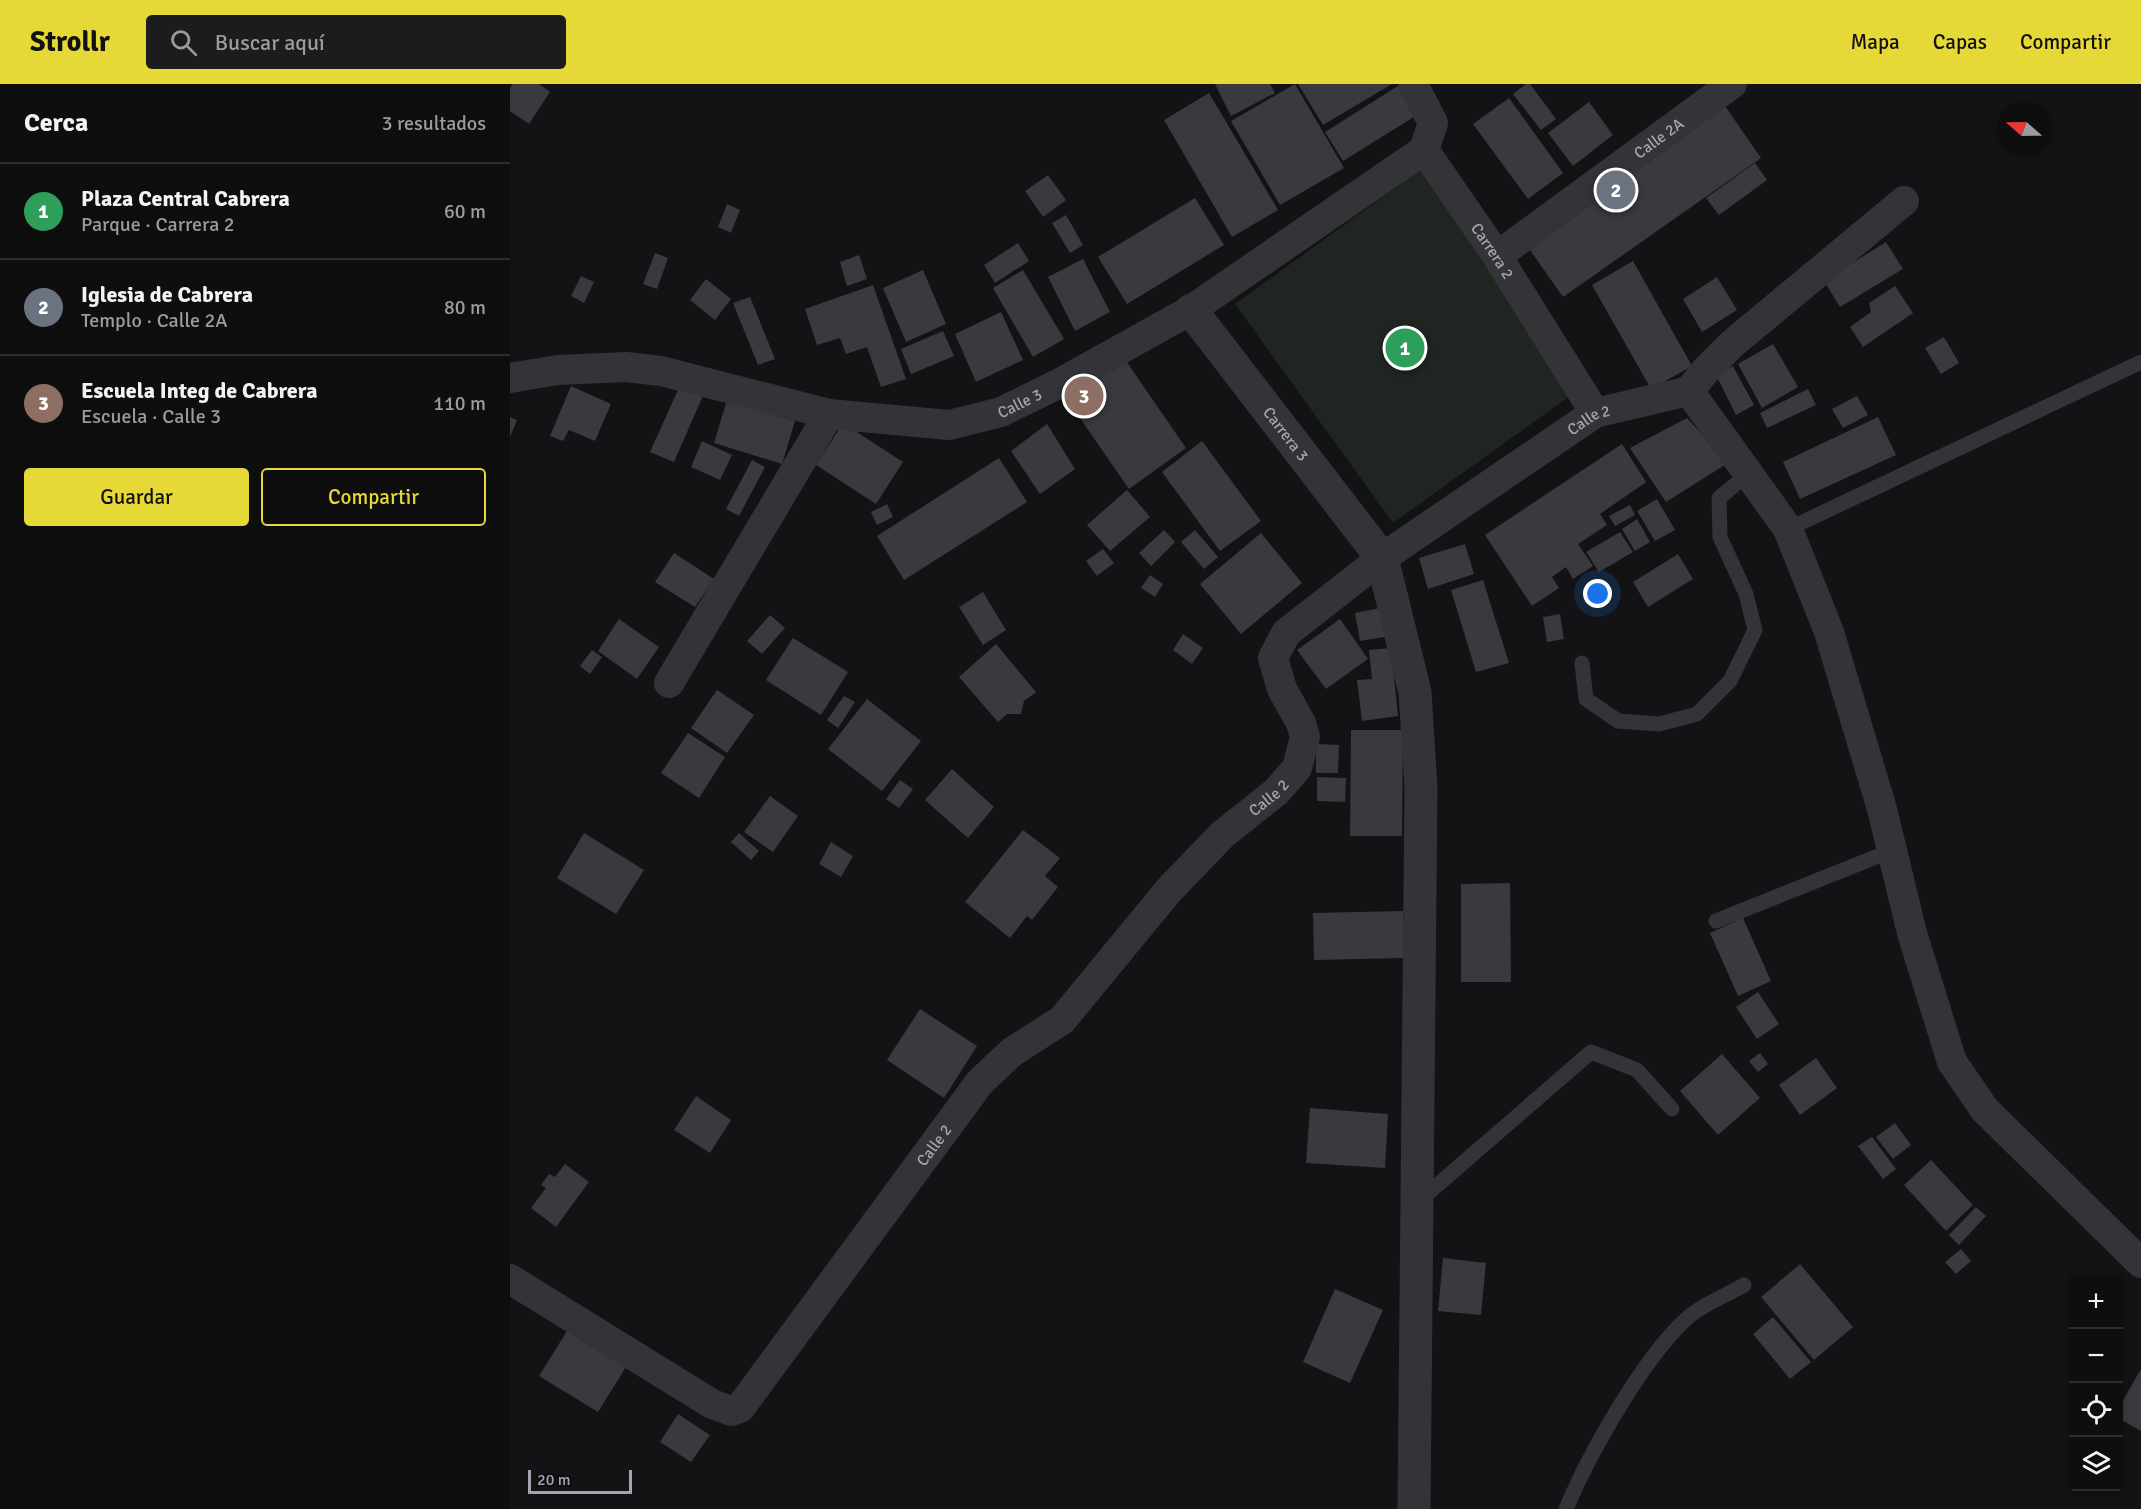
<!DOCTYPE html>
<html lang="es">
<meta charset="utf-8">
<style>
:root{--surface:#0e0e0f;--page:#1c1c1d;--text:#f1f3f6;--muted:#9b9c9e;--line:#2e2e2f;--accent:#e6d937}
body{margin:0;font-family:Signika,sans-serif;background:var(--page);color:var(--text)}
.controls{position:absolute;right:18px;bottom:18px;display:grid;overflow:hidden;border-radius:6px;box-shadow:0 3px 9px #0003}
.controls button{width:54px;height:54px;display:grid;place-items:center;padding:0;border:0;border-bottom:2px solid var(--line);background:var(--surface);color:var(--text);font:30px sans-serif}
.compass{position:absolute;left:1487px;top:18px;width:54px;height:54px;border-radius:50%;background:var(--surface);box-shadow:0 3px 9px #0003;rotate:290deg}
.scale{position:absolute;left:18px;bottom:15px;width:104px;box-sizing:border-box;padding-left:6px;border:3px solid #a4a5b3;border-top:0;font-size:16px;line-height:21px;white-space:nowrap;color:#a4a5b3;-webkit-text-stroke:4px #0e0d0f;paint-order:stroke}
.you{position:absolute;left:1088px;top:510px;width:21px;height:21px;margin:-15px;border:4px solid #fff;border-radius:50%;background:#1a73e8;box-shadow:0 0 0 9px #1a73e833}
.badge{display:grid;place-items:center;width:39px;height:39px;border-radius:50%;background:var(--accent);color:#fff;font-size:20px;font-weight:700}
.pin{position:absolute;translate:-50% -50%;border:3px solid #fff;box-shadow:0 2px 6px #0006}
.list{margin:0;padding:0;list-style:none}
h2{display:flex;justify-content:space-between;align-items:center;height:78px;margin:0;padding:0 24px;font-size:26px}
h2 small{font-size:20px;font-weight:400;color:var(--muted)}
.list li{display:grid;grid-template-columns:39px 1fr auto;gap:18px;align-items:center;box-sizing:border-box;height:96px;padding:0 24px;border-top:2px solid var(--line)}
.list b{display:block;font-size:22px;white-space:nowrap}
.list p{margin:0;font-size:20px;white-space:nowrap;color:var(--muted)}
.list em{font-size:20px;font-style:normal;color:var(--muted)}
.actions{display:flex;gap:12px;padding:18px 24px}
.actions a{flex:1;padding:14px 0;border:2px solid var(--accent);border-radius:6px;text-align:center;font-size:21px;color:var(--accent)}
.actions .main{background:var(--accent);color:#111}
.icon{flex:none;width:33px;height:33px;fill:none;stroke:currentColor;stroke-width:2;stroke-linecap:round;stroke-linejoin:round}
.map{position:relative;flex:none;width:1631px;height:1425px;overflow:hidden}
header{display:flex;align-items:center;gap:36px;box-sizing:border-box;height:84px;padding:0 30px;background:var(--accent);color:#111}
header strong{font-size:28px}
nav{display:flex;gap:33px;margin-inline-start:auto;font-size:21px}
.search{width:420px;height:54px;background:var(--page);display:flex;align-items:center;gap:15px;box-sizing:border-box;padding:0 21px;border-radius:6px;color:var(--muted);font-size:22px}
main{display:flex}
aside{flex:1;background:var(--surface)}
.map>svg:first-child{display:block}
</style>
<header>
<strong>Strollr</strong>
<div class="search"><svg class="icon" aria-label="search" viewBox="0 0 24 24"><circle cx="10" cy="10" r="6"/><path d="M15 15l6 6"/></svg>Buscar aquí</div>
<nav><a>Mapa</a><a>Capas</a><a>Compartir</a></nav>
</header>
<main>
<aside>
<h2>Cerca<small>3 resultados</small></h2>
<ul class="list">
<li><span class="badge" style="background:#2e9e5b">1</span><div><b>Plaza Central Cabrera</b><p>Parque · Carrera 2</p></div><em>60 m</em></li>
<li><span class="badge" style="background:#6b7280">2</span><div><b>Iglesia de Cabrera</b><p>Templo · Calle 2A</p></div><em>80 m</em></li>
<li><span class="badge" style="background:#8d6e63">3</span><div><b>Escuela Integ de Cabrera</b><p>Escuela · Calle 3</p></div><em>110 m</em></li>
</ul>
<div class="actions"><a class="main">Guardar</a><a>Compartir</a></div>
</aside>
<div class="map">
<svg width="1631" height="1425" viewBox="0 0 1631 1425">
<rect width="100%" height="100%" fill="#131214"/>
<path fill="#1f2621" d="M 910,86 L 1064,309 L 883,439 L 725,220 Z"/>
<path fill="#3a393e" d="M 3,0 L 29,0 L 40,8 L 19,40 L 0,27 L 0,4 Z
M 705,0 L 760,0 L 765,9 L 721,32 Z
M 785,0 L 834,84 L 770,121 L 721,37 Z
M 788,0 L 882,0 L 813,41 Z
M 1016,0 L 1020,0 L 1046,35 L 1031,46 L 1003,10 Z
M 888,2 L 907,31 L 833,77 L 815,48 Z
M 699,9 L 768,126 L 722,153 L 654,36 Z
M 999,14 L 1053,89 L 1018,115 L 963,40 Z
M 1079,18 L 1103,51 L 1063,82 L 1038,49 Z
M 1213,19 L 1251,74 L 1053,213 L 1015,159 Z
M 1245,79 L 1257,96 L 1209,131 L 1196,114 Z
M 538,91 L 556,116 L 533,133 L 515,107 Z
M 685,114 L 714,161 L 617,220 L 588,173 Z
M 217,120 L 230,126 L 221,149 L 208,143 Z
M 556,131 L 573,161 L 560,169 L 542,139 Z
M 1376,158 L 1393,185 L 1330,223 L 1314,197 Z
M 508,159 L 519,177 L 485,199 L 474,181 Z
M 145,169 L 158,174 L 147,205 L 133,200 Z
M 349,171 L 357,195 L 337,202 L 330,178 Z
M 573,175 L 600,228 L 565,247 L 538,193 Z
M 1123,177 L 1182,282 L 1141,305 L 1082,201 Z
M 413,186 L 436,240 L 396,258 L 373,204 Z
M 513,186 L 554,255 L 523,273 L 483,204 Z
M 71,192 L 84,198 L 74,219 L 61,212 Z
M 1207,193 L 1227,226 L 1192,248 L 1173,215 Z
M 196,195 L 221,215 L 205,236 L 180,216 Z
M 363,201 L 396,295 L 371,303 L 357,263 L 336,270 L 330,254 L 307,261 L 295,225 Z
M 1385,202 L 1403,229 L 1353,263 L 1340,243 L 1361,228 L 1359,219 Z
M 240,213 L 265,275 L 248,281 L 223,219 Z
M 491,228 L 513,276 L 466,298 L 445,250 Z
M 433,247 L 444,272 L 401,290 L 391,265 Z
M 1434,253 L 1449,279 L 1431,290 L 1415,264 Z
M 1263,260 L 1288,303 L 1252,324 L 1228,280 Z
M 614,274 L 676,364 L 619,405 L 556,314 Z
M 1223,282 L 1244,321 L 1226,331 L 1206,291 Z
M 172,297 L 195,307 L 164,378 L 140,368 Z
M 61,302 L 101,320 L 85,357 L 59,346 L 53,357 L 40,352 Z
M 1298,305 L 1306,321 L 1257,344 L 1250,329 Z
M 1347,312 L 1358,331 L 1333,344 L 1322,325 Z
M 217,316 L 285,337 L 272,380 L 204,359 Z
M 0,333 L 7,336 L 0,353 Z
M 1368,333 L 1386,371 L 1290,415 L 1273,378 Z
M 1177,334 L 1218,379 L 1156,418 L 1120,364 Z
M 333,339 L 393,378 L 366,420 L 306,381 Z
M 537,340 L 565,385 L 530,410 L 501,367 Z
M 192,357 L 222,371 L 210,396 L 181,383 Z
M 692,357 L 751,437 L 710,467 L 652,388 Z
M 1112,360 L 1136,398 L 1090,430 L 1097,441 L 1068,460 L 1083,482 L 1063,495 L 1056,483 L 1042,493 L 1049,504 L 1022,522 L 975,451 Z
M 489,374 L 517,418 L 394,496 L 367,452 Z
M 242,376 L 255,383 L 229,432 L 216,425 Z
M 617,406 L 640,433 L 600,467 L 577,441 Z
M 1147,415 L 1165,446 L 1145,457 L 1127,427 Z
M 377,420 L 383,433 L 367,441 L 361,428 Z
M 1120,421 L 1125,431 L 1105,442 L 1099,432 Z
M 1127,435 L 1140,458 L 1125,467 L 1112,445 Z
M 654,446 L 665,458 L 641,482 L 629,469 Z
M 685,446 L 708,473 L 694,485 L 671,458 Z
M 1110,448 L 1123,468 L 1089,488 L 1076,468 Z
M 751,449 L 792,499 L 731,550 L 690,500 Z
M 955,460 L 964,490 L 918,505 L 909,474 Z
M 593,465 L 604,479 L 587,492 L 576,477 Z
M 164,469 L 204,495 L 185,523 L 145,498 Z
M 1168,470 L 1183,495 L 1138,523 L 1123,498 Z
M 640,491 L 653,500 L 645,513 L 631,504 Z
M 973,496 L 999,579 L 966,588 L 941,506 Z
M 473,508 L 496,546 L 473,561 L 449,523 Z
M 875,523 L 880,552 L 850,557 L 845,529 Z
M 1050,530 L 1054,555 L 1037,558 L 1033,533 Z
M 260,531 L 275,544 L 252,570 L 237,557 Z
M 109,535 L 149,563 L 127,595 L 88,567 Z
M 830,535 L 858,575 L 816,605 L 787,566 Z
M 673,550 L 693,564 L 682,580 L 663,566 Z
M 283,554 L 338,588 L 311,631 L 256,596 Z
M 486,560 L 526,608 L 514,617 L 511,630 L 497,630 L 488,638 L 449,593 Z
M 881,564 L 888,632 L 852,637 L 847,596 L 862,595 L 859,566 Z
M 82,566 L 92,573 L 80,590 L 70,582 Z
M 207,606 L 244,631 L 217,669 L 181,644 Z
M 334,612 L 345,618 L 328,644 L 317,636 Z
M 357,615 L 411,657 L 372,707 L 318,665 Z
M 841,646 L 893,646 L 892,752 L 840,752 Z
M 178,649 L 215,673 L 189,714 L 151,689 Z
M 806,660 L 829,661 L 828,689 L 806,689 Z
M 442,685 L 484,723 L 458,754 L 415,716 Z
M 807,693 L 836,694 L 835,718 L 807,717 Z
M 390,696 L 403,705 L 389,724 L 376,715 Z
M 260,712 L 288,732 L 263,768 L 234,748 Z
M 513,746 L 550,774 L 535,792 L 548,803 L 522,836 L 517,832 L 500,854 L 455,818 Z
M 74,749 L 134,786 L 106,830 L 47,794 Z
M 229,749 L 249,767 L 241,776 L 221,758 Z
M 321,758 L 343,772 L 331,793 L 309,780 Z
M 1000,799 L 1001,898 L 951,898 L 951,800 Z
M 893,827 L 894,874 L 804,876 L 803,829 Z
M 1233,834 L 1261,897 L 1228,912 L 1200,849 Z
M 1248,908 L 1269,940 L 1247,955 L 1226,923 Z
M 410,925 L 467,962 L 434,1014 L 377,976 Z
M 1250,969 L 1258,980 L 1248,988 L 1239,977 Z
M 1212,970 L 1250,1014 L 1208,1051 L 1170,1007 Z
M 1306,974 L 1327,1004 L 1290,1031 L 1269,1001 Z
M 186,1012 L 221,1036 L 200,1069 L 164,1046 Z
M 800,1024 L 878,1030 L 875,1084 L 796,1079 Z
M 1385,1039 L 1401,1061 L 1383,1075 L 1366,1053 Z
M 1362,1053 L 1386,1085 L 1373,1095 L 1348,1062 Z
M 1421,1076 L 1463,1121 L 1436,1147 L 1394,1101 Z
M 55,1080 L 79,1098 L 46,1143 L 21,1124 L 36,1104 L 31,1101 L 39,1090 L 45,1093 Z
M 1466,1123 L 1476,1132 L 1449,1161 L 1439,1151 Z
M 1451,1165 L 1461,1177 L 1446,1190 L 1435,1178 Z
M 933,1174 L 976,1179 L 971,1231 L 928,1227 Z
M 1290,1180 L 1343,1243 L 1304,1276 L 1251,1213 Z
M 825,1205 L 873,1226 L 840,1299 L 793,1278 Z
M 1263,1233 L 1301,1278 L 1280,1295 L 1243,1250 Z
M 57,1247 L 116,1283 L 88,1328 L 29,1292 Z
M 1631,1285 L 1631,1347 L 1608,1334 L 1608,1325 Z
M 168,1330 L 200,1351 L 181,1378 L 150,1358 Z"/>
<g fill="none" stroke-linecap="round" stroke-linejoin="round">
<path stroke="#343338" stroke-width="15" d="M 1278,445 L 1631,278
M 1072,579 L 1076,615 L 1108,637 L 1149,640 L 1187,630 L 1220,597 L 1245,546 L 1236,510 L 1210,453 L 1209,414 L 1238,390
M 1206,837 L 1381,767
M 909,1117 L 1081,968 L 1127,986 L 1162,1025
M 1056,1425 C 1079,1370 1131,1278 1174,1237 C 1189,1222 1215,1212 1234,1201"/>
<g stroke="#343338" stroke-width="30">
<path d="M 903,0 L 923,39 L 914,66"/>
<path id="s1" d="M 914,66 L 987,172 L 1085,329"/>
<path id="s2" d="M 987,172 L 1222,0"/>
<path id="s3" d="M 0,294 L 48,286 L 116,283 L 151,287 L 319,330 L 439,341 L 491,328 L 548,300 L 681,226 L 914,66"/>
<path d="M 1179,307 L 1278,445 L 1319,548 L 1372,725 L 1402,849 L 1442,978 L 1475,1026 L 1631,1179"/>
<path d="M 159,599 L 319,330"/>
<path id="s4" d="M 0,1195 L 202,1320 L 221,1327 L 230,1324 L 470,998 L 502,968 L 552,936 L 659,806 L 712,751 L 766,708 L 787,684 L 795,653 L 791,639 L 772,605 L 763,574 L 776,549 L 872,474 L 1085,329 L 1179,307 L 1196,286 L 1222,260 L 1394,117"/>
</g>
<path stroke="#343338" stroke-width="33" id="s5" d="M 681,226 L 872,474 L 905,608 L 911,704 L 904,1425"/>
</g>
<g text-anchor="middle" stroke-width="6" stroke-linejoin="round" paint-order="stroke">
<g font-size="16" fill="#a4a5b3" stroke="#0e0d0f">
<text dy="6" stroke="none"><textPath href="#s2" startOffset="200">Calle 2A</textPath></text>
<text dy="6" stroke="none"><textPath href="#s1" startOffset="122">Carrera 2</textPath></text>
<text dy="6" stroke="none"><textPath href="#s3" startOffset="520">Calle 3</textPath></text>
<text dy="6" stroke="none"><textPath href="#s4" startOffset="1638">Calle 2</textPath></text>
<text dy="6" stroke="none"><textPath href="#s5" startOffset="156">Carrera 3</textPath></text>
<text dy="6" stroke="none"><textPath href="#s4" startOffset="1080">Calle 2</textPath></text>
<text dy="6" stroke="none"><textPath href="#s4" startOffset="594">Calle 2</textPath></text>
</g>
</g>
</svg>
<div class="controls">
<button>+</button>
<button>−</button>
<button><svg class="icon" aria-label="locate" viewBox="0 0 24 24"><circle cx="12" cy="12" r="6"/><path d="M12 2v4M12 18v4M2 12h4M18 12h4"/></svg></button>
<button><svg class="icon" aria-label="layers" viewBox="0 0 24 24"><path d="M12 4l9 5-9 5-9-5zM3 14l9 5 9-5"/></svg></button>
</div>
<svg class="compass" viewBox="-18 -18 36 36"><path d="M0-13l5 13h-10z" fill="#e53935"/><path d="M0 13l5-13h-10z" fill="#9b9c9e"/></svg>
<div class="scale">20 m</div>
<div class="you"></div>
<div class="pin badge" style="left:895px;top:264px;background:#2e9e5b">1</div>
<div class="pin badge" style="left:1106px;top:106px;background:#6b7280">2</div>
<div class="pin badge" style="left:574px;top:312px;background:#8d6e63">3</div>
</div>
</main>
